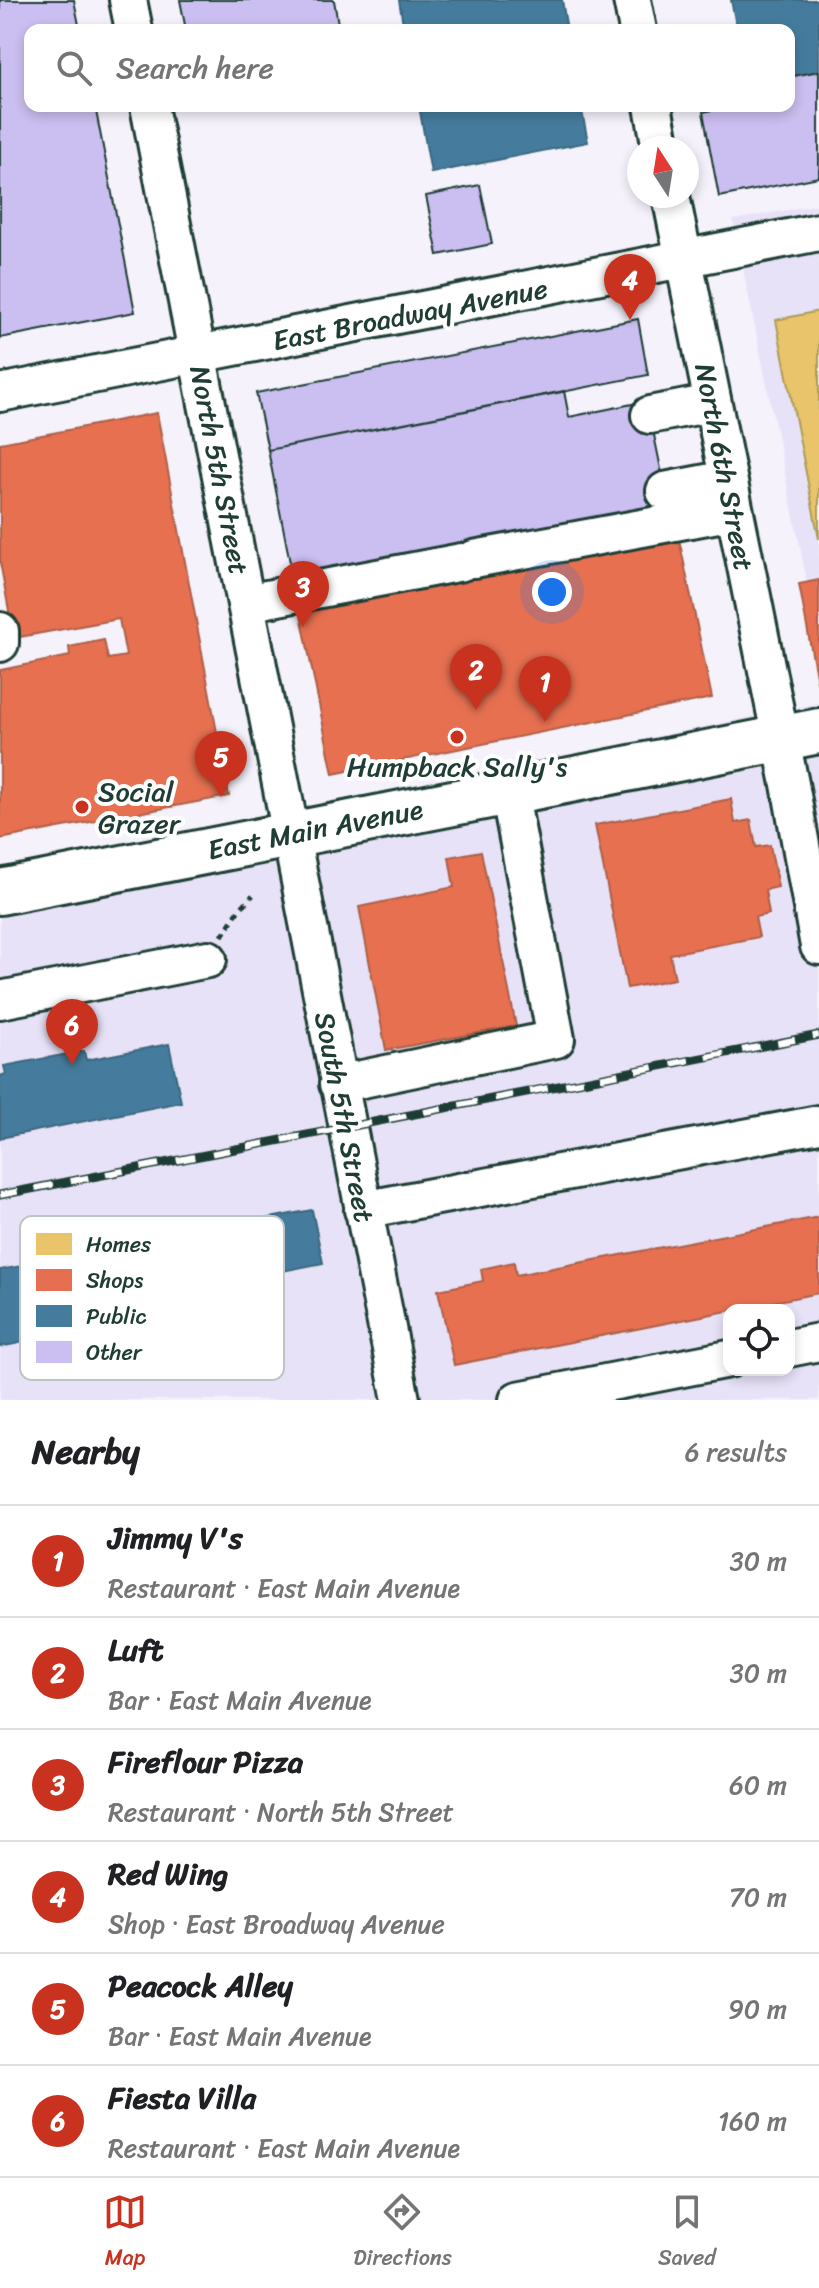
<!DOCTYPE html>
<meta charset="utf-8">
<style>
:root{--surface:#fff;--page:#f6f6f6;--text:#202124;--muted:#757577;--line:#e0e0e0;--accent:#c8321e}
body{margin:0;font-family:Sriracha,sans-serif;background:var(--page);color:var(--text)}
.controls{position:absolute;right:24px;bottom:24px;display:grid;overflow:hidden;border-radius:16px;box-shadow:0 4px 12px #0003}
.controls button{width:72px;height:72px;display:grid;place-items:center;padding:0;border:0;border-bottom:2px solid var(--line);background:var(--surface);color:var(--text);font:40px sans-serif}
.compass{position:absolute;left:627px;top:136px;width:72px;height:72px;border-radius:50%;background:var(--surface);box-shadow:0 4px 12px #0003;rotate:348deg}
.you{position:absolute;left:552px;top:592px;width:28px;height:28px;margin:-20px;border:6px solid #fff;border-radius:50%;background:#1a73e8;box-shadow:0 0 0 12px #1a73e833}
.badge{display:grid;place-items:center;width:52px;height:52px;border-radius:50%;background:var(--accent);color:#fff;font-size:26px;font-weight:700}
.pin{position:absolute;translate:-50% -66px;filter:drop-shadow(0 2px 4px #0008)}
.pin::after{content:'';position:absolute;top:42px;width:28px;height:24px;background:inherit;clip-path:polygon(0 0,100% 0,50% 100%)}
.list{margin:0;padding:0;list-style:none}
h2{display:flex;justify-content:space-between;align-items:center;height:104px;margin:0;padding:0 32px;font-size:34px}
h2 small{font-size:26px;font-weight:400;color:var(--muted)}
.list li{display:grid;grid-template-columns:52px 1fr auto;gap:24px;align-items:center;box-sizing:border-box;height:112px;padding:0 32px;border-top:2px solid var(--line)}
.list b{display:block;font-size:30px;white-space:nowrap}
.list p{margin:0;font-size:26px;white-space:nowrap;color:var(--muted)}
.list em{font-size:26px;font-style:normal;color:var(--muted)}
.icon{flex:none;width:44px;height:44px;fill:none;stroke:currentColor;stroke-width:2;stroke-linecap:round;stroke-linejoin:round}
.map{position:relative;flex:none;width:819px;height:1400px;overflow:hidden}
.search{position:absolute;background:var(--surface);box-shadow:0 4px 12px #0003;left:24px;right:24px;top:24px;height:88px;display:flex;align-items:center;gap:20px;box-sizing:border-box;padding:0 28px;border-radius:16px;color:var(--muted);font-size:30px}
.sheet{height:776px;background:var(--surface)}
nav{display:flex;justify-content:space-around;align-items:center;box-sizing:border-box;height:112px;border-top:2px solid var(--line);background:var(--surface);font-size:22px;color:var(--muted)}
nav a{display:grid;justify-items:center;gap:4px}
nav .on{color:var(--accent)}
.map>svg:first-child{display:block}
</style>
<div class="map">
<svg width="819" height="1400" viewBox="0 0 819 1400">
<rect width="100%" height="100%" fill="#f5f2fc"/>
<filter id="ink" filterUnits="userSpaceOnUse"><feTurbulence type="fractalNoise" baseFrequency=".0125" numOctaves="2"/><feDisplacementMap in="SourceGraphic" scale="16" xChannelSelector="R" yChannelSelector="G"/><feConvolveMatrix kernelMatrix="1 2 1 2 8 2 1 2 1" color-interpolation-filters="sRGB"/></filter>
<g filter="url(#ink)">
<path fill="#e8e2f8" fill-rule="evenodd" d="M 819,204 L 819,640 L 733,220 Z
M 819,703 L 819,1400 L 0,1400 L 0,874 ZM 729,1310 L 789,1310 L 789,1370 L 729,1370 Z"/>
<path fill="#e9c46a" stroke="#ac9c5a" stroke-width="2" d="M 819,311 L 819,539 L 776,320 Z"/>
<path fill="#e76f51" stroke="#ab6048" stroke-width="2" d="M 157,413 L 229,796 L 0,839 L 0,670 L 70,656 L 69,647 L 104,640 L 108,659 L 126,656 L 119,619 L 14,638 L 0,562 L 0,443 Z
M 678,534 L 712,698 L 333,774 L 299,605 Z
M 819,580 L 819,680 L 817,681 L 799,584 Z
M 731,799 L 735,823 L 751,820 L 756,847 L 770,845 L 778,887 L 765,890 L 769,914 L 755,917 L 759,937 L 670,954 L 675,979 L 627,988 L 595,825 Z
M 481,851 L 516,1026 L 386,1050 L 359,907 L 454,887 L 449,857 Z
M 819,1217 L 819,1293 L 454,1365 L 438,1290 L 483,1281 L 481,1269 L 514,1262 L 516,1275 Z"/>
<path fill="#457b9d" stroke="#3a687e" stroke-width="2" d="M 399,0 L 562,0 L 567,30 L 404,30 Z
M 731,0 L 819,0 L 819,71 L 789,77 L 789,30 L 737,30 Z
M 419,106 L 581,106 L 588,142 L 431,173 Z
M 169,1044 L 181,1102 L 0,1138 L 0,1076 L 6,1074 L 4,1066 L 84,1051 L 86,1060 Z
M 312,1210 L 323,1263 L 252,1277 L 254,1285 L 238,1288 L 236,1280 L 183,1290 L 184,1297 L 169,1299 L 168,1293 L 95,1307 L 99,1328 L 51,1337 L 53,1344 L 30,1349 L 29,1341 L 0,1347 L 0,1270 Z"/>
<path fill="#cbbef0" stroke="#1f3d34" stroke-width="2" d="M 0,0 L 74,0 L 80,30 L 30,30 L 30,106 L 95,106 L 135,312 L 0,338 Z
M 180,0 L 334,0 L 339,30 L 186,30 Z
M 819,71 L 819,177 L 719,197 L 703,112 L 731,106 L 789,106 L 789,77 Z
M 480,185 L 492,244 L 438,255 L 426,196 Z
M 638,319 L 648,375 L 268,450 L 256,393 Z
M 564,391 L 569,417 L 647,401 L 669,508 L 294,583 L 268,450 Z"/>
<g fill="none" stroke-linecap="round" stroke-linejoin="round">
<g stroke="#1f3d34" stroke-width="42">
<path id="minor" d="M 128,0 L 134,30
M 632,0 L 638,30
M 149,106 L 401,1400
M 653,106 L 661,148
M 671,196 L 790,784 L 819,946
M 0,393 L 819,232
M 650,415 L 712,403
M 665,491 L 728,479
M 474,559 L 734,511
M 246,603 L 462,562
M 0,631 L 0,643
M 0,1000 L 208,959
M 338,1084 L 556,1039 L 509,791
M 363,1210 L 819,1124
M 789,1348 L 819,1342
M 518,1400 L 729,1359"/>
</g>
<g stroke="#1f3d34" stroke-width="50">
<path id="major" d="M 0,892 L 819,731"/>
</g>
<path stroke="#1f3d34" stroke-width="5" stroke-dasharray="6 6" stroke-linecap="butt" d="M 222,936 L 238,911 L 253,895"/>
<use href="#minor" stroke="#fff" stroke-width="36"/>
<use href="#major" stroke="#fff" stroke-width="44"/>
<g stroke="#1f3d34" stroke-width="9">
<path id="rail" d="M 0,1195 L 819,1035"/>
</g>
<use href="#rail" stroke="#fff" stroke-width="6" stroke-dasharray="18" stroke-linecap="butt"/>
</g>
</g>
<g fill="#c8321e" stroke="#fff" stroke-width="3">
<circle cx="457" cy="737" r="8"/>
<circle cx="82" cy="807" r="8"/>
</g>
<g text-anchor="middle" stroke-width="8" stroke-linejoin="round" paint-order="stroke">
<g font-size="28" fill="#1f3d34" stroke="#fff">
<text transform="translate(410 314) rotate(-11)" y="10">East Broadway Avenue</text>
<text transform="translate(725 467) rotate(79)" y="10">North 6th Street</text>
<text transform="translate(220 470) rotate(79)" y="10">North 5th Street</text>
<text transform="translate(315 829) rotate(-11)" y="10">East Main Avenue</text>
<text transform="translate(345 1117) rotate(79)" y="10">South 5th Street</text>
</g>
<g font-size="28" fill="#1f3d34" stroke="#fff">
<text x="457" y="776">Humpback Sally's</text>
<text x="98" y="801" text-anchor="start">Social<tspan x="98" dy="32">Grazer</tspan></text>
</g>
</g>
<rect x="20" y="1216" width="264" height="164" rx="12" fill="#fff" stroke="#bcc5c2" stroke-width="2"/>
<rect x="36" y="1233" width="36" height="22" fill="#e9c46a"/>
<rect x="36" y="1269" width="36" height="22" fill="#e76f51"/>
<rect x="36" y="1305" width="36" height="22" fill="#457b9d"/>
<rect x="36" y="1341" width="36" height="22" fill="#cbbef0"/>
<g font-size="22" fill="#1f3d34">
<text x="86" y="1252">Homes</text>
<text x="86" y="1288">Shops</text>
<text x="86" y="1324">Public</text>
<text x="86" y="1360">Other</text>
</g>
</svg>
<div class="controls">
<button><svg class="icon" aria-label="locate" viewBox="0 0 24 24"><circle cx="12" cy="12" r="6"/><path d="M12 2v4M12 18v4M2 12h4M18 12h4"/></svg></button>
</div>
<svg class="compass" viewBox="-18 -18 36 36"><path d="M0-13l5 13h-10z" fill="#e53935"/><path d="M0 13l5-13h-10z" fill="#757577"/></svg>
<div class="you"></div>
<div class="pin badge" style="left:545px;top:722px">1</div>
<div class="pin badge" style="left:476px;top:710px">2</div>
<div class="pin badge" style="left:303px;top:627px">3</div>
<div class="pin badge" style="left:630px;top:320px">4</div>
<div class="pin badge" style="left:221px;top:797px">5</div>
<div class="pin badge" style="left:72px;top:1065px">6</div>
<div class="search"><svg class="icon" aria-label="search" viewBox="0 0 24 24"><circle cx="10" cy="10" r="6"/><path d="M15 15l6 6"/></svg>Search here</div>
</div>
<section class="sheet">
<h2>Nearby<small>6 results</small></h2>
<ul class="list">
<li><span class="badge">1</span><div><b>Jimmy V's</b><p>Restaurant · East Main Avenue</p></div><em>30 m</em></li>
<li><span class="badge">2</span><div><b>Luft</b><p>Bar · East Main Avenue</p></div><em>30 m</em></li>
<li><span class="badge">3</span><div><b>Fireflour Pizza</b><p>Restaurant · North 5th Street</p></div><em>60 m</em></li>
<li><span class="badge">4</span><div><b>Red Wing</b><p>Shop · East Broadway Avenue</p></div><em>70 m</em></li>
<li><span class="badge">5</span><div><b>Peacock Alley</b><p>Bar · East Main Avenue</p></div><em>90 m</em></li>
<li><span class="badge">6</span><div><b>Fiesta Villa</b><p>Restaurant · East Main Avenue</p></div><em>160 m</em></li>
</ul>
</section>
<nav>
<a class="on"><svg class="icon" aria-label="map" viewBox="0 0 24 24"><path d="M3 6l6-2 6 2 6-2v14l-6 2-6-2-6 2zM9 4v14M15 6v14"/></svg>Map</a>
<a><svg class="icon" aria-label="directions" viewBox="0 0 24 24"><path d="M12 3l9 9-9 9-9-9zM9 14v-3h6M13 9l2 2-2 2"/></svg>Directions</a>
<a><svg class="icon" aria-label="saved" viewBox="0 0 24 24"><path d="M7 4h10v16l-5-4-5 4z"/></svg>Saved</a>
</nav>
